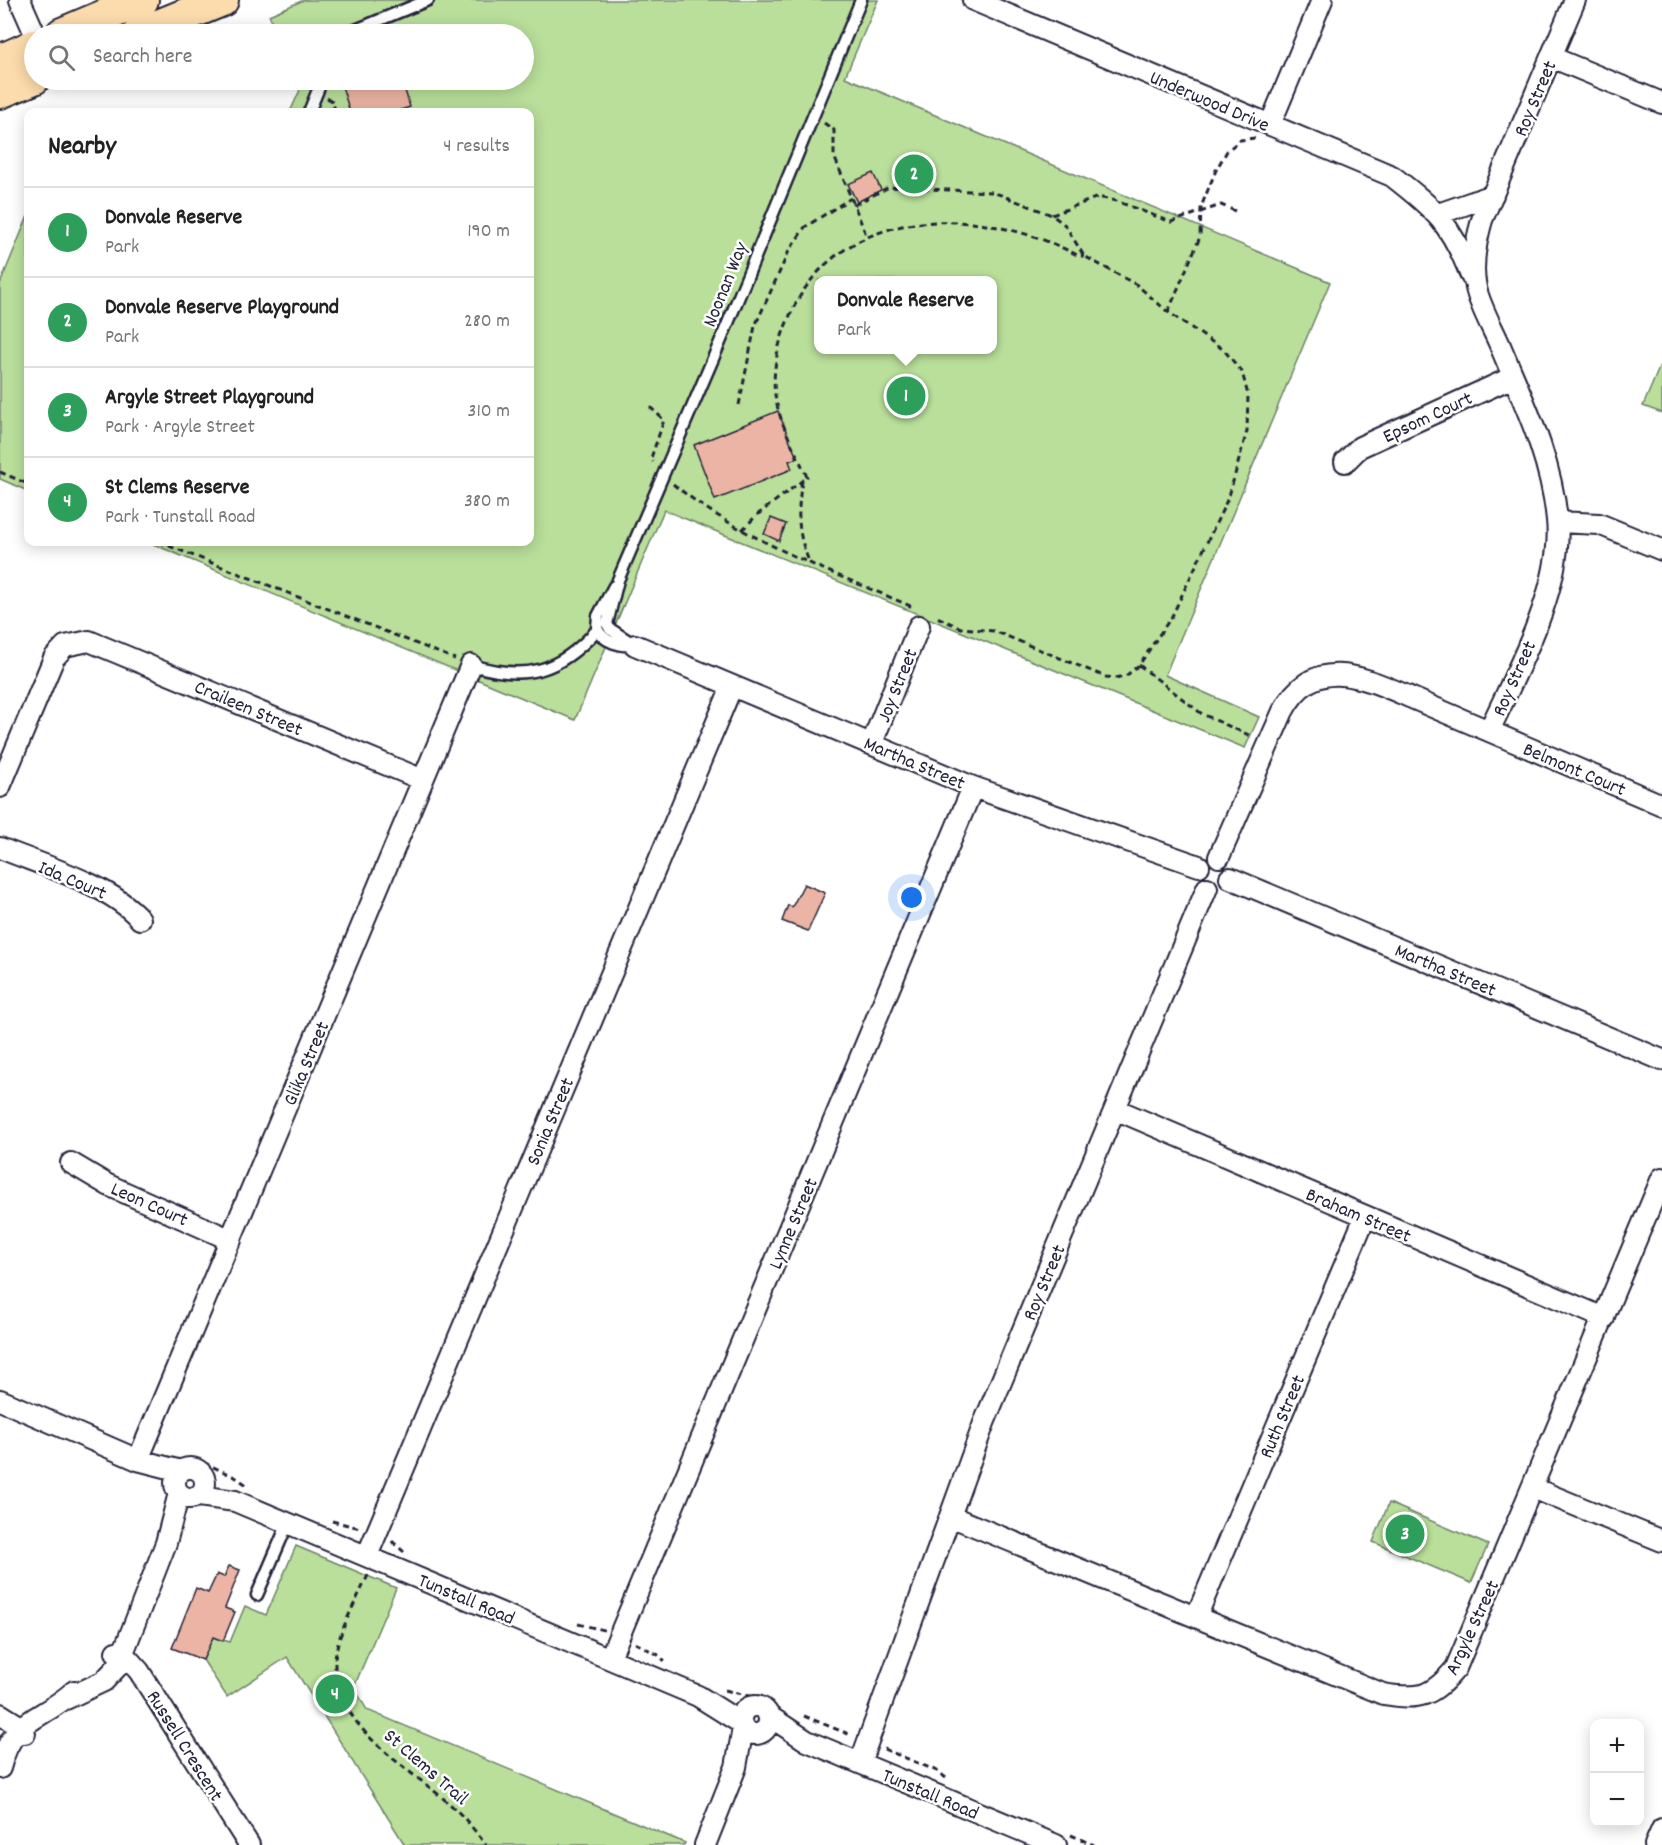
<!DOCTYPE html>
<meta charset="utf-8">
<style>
:root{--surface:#fff;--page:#f2f2f2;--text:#222;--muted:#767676;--line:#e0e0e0;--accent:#c8321e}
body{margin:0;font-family:Dekko,sans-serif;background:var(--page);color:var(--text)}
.controls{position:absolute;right:18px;bottom:18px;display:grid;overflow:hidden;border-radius:12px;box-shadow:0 3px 15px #0003}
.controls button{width:54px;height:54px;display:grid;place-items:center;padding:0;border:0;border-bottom:2px solid var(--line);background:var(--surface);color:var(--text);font:30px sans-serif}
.you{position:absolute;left:912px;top:898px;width:21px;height:21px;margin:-15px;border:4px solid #fff;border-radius:50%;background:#1a73e8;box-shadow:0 0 0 9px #1a73e833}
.badge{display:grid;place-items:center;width:39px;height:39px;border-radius:50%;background:var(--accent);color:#fff;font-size:20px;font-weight:700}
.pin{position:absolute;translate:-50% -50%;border:3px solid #fff;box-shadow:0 2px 6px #0006}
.popup{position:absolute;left:814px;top:276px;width:183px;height:78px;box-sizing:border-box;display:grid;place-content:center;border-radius:12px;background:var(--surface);filter:drop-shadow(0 2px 4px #0005);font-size:20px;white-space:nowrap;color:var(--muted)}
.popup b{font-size:22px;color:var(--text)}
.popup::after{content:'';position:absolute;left:50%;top:100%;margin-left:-12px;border:12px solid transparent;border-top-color:var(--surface)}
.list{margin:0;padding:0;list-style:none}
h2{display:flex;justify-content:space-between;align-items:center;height:78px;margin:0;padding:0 24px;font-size:26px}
h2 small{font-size:20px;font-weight:400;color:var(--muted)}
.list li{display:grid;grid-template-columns:39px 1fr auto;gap:18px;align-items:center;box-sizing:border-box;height:90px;padding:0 24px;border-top:2px solid var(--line)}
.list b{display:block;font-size:22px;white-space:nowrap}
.list p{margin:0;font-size:20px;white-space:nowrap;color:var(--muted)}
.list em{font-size:20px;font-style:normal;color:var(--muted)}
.icon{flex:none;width:33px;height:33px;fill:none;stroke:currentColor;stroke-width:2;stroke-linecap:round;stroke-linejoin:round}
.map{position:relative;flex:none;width:1662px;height:1845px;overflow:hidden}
.search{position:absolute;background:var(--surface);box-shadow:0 3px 15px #0003;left:24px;top:24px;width:510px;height:66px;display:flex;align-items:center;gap:15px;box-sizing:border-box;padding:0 21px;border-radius:33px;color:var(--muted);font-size:22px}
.panel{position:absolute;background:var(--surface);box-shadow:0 3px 15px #0003;left:24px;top:108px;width:510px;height:438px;border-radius:12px}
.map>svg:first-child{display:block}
</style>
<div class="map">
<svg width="1662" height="1845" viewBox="0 0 1662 1845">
<rect width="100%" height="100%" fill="#fff"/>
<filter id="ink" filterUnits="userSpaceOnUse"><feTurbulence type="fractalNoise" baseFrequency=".0167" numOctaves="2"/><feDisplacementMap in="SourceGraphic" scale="12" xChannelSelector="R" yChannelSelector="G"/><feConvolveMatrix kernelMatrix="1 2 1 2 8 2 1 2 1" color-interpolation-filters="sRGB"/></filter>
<g filter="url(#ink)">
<path fill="#b9df9a" stroke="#6e806a" stroke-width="1.5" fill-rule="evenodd" d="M 304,0 L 878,0 L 845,77 L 1330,282 L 1165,675 L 1259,717 L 1245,748 L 664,510 L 575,720 L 148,542 L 530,542 L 530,112 L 290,112 L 300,90 L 296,80 L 524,80 L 524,34 L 277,34 L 269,15 ZM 819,280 L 993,280 L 993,350 L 819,350 Z
M 28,216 L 28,491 L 0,479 L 0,284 Z
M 1662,361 L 1662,413 L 1643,406 Z
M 1389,1503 L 1488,1545 L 1471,1583 L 1373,1542 Z
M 296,1546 L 396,1588 L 354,1687 L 367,1710 L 685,1843 L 684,1845 L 405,1845 L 287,1657 L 227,1697 L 203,1660 L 213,1637 L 230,1642 L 245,1606 L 266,1615 Z"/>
<path fill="#ecb4a4" stroke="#22223b" stroke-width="1.5" d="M 342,80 L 402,80 L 410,107 L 394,112 L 350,112 L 341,83 Z
M 873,173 L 881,190 L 857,202 L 848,184 Z
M 778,411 L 797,458 L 789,461 L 792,469 L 715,500 L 694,445 Z
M 771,518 L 786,524 L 779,541 L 764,534 Z
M 804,884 L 825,893 L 808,931 L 782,921 L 788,905 L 792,907 Z
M 229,1566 L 240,1570 L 225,1608 L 235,1612 L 223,1641 L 213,1637 L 203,1660 L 172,1648 L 196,1588 L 208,1593 L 217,1574 L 224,1577 Z"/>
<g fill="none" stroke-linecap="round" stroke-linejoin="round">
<g stroke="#22223b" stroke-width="15">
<path id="lane" d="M 346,34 L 428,0
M 309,112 L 322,80
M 614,586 L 598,616 L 597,628 C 602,642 622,647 635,645
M 635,645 L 610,629 L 607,624 L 618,580 L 721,340 L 861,0
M 471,665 C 526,681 558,673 597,630
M 257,1595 L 288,1523"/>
</g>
<g stroke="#22223b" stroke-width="24">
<path id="street" d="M 20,0 L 35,34
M 973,0 L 1392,176 C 1436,210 1451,224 1471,276
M 1551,57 L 1662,103
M 1270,125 L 1322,0
M 1438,214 L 1493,195
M 1345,462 L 1360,447 L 1513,377
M 1558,522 L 1599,524 L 1662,550
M 635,645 L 973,787 L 1199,866
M 1489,731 L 1662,805
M 872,743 L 919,626
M 0,787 L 54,658 L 65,646 L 89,641 L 423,780
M 0,848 C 44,866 109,884 140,919
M 1219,857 L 1283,711 C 1314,652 1365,678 1412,698 C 1437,709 1463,720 1489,731 C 1516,672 1564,586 1557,520 C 1551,456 1523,401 1499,343 C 1491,325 1480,306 1476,288 C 1471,266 1476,241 1482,220 L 1575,0
M 1230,878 L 1662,1060
M 1115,1109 L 1604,1318
M 71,1163 L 108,1185 L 231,1240
M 0,1400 L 138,1460 L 181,1471
M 138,1460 L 471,665
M175 1483a15 15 0 1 1 30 0a15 15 0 1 1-30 0Z
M 1533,1488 L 1662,1541
M 199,1496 L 235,1501 L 698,1696 L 741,1723
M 950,1516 L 1383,1694 C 1420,1700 1432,1697 1456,1668 L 1662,1178
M 367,1556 L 732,686
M 1197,1615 L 1365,1217
M 116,1652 L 129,1660 L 139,1671 L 249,1845
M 610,1658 L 973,787
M 66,1699 L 104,1681 L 118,1666 L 166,1543 L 179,1493
M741 1720a14 14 0 1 1 28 0a14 14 0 1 1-28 0Z
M 0,1714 L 16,1724 L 25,1733
M 769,1716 L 807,1741 L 1056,1845
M 860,1763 L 984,1423 L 1207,888
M 0,1768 C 13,1716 40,1722 74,1691
M 705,1845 L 736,1767 L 743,1728
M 1655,1845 L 1662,1829"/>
</g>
<g stroke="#22223b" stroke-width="36">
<path id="primary" d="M 62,34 L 142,0
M 139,34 L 222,0
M 0,61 L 34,46
M 0,92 L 34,78"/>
</g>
<path stroke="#22223b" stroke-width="3" stroke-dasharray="6 4.5" stroke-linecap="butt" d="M 327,98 L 332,101 L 336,112
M 824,123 L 834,130 L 834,156 L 867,237
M 854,205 L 889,187 L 993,192 L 1052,215 L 1065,225 L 1084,256 L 1137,285 L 1168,312 L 1224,350 L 1242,372 L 1248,395 L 1247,431 L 1229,496 L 1172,616 L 1139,665 L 1127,675 L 1116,678 L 1106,677 L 994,631 L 961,628 L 935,616
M 1052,215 L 1098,197 L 1116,201 L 1171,222 L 1221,205 L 1235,211
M 1168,312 L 1200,237 L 1201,207 L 1216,170 L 1227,151 L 1240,140 L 1255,138
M 739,405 L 755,326 L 789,251 L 805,227 L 851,198
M 650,407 L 664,420 L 651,458 L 653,462
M 0,472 L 28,484
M 802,481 C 797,511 797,534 809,561
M 673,484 C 743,541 833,572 915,608
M 742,530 L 757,515 L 807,477 C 797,454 783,430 777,405 C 770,379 777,345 788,320 C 837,201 981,204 1079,256 L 1084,256
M 159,542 L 455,659
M 1139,665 L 1202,714 L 1253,737
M 194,1458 L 235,1477 L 247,1485
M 332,1521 L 360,1528
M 392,1541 L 404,1552
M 368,1575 C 358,1598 335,1637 335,1661 C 333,1729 411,1768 453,1807 C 465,1818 476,1832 486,1845
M 578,1624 L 604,1630
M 635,1643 L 657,1654 L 665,1661
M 725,1690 L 762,1699
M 804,1716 L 851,1735
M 884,1749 L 937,1771 L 946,1778
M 1071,1835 L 1094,1845"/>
<use href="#lane" stroke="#fff" stroke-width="10"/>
<use href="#street" stroke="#fff" stroke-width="20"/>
<use href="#primary" stroke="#fcdcac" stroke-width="32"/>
</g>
</g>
<g text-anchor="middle" stroke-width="5" stroke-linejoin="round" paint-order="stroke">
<g font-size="20" fill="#22223b" stroke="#fff">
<text transform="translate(1534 98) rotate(-67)" y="7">Roy Street</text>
<text transform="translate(1210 100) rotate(23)" y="7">Underwood Drive</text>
<text transform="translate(724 284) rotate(-68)" y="7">Noonan Way</text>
<text transform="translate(1427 416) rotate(-25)" y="7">Epsom Court</text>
<text transform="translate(1513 678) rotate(-66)" y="7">Roy Street</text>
<text transform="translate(896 685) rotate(-68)" y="7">Joy Street</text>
<text transform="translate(249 707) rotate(23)" y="7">Craileen Street</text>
<text transform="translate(915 762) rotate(23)" y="7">Martha Street</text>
<text transform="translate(1575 768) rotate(23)" y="7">Belmont Court</text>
<text transform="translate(73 879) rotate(23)" y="7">Ida Court</text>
<text transform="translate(1446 969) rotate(23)" y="7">Martha Street</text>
<text transform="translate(305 1063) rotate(-67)" y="7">Glika Street</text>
<text transform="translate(549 1121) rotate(-67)" y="7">Sonia Street</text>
<text transform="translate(150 1203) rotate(24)" y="7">Leon Court</text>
<text transform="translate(1359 1214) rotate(23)" y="7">Braham Street</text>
<text transform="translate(792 1223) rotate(-67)" y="7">Lynne Street</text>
<text transform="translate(1043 1282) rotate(-67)" y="7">Roy Street</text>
<text transform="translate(1281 1416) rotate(-67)" y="7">Ruth Street</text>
<text transform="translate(467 1598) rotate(23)" y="7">Tunstall Road</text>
<text transform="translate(1471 1627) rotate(-65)" y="7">Argyle Street</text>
<text transform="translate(186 1745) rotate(58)" y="7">Russell Crescent</text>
<text transform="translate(427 1766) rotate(41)" y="7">St Clems Trail</text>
<text transform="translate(931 1793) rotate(23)" y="7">Tunstall Road</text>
</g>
</g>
</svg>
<div class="controls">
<button>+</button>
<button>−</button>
</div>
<div class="you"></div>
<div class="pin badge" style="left:906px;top:396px;background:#2e9e5b">1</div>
<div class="popup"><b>Donvale Reserve</b>Park</div>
<div class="pin badge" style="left:914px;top:174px;background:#2e9e5b">2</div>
<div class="pin badge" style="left:1405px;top:1534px;background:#2e9e5b">3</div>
<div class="pin badge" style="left:335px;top:1694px;background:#2e9e5b">4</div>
<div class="search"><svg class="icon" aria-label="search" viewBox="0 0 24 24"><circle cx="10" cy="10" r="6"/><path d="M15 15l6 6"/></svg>Search here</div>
<section class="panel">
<h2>Nearby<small>4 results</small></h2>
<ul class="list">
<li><span class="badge" style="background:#2e9e5b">1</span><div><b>Donvale Reserve</b><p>Park</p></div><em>190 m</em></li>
<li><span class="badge" style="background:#2e9e5b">2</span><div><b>Donvale Reserve Playground</b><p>Park</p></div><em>280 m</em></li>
<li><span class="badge" style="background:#2e9e5b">3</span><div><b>Argyle Street Playground</b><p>Park · Argyle Street</p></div><em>310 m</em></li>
<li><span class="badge" style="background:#2e9e5b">4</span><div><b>St Clems Reserve</b><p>Park · Tunstall Road</p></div><em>380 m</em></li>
</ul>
</section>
</div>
